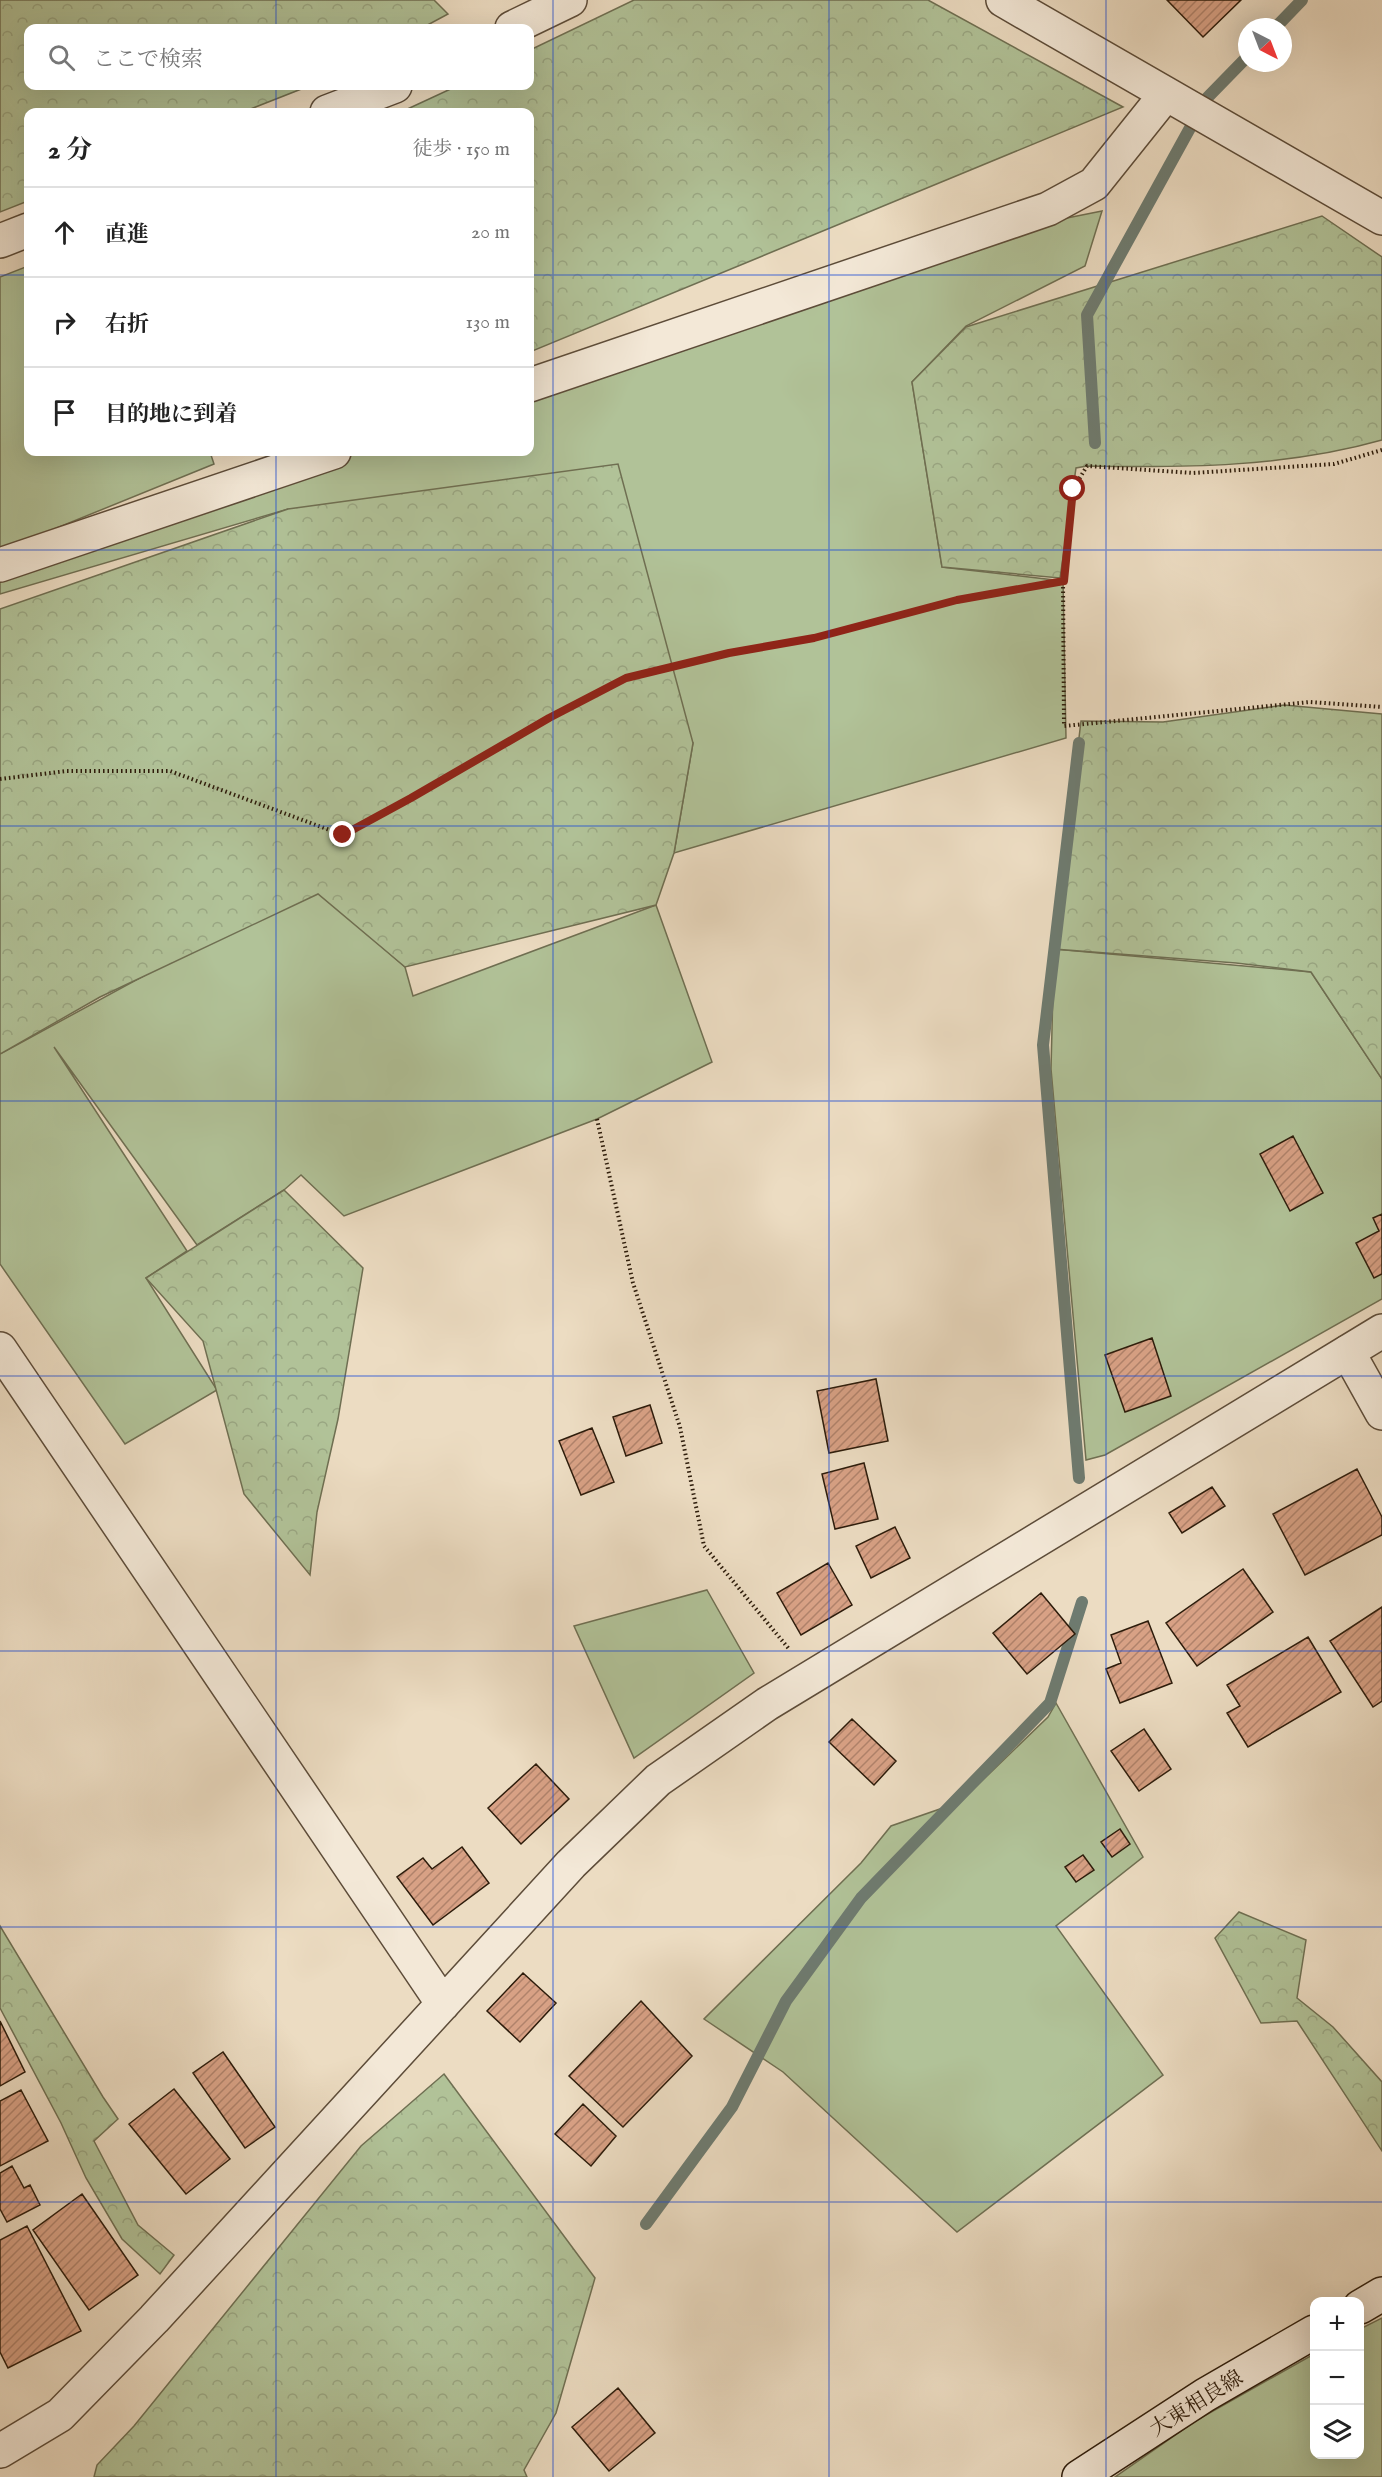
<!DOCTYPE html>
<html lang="ja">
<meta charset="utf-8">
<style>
:root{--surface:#fff;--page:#f6f6f6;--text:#222;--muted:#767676;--line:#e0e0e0}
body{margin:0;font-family:"IM FELL English","Noto Serif JP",serif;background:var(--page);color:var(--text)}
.controls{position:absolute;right:18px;bottom:18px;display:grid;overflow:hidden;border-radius:12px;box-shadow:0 6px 24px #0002}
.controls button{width:54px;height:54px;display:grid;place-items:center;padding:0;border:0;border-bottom:2px solid var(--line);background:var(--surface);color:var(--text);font:30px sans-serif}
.compass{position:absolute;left:1238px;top:18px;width:54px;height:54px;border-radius:50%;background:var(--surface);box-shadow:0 6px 24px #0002;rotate:138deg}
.stop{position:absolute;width:18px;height:18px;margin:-14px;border:4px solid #8f2418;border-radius:50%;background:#fff}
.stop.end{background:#8f2418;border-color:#fff;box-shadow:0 2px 6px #0008}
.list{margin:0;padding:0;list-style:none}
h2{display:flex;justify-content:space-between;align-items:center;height:78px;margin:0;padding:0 24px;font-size:26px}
h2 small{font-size:20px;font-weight:400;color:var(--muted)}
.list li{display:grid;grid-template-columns:39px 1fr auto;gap:18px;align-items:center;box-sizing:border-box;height:90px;padding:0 24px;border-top:2px solid var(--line)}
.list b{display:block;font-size:22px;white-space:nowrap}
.list em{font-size:20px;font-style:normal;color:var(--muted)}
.icon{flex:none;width:33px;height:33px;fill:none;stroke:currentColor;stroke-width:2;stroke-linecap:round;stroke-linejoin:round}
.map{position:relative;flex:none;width:1382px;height:2477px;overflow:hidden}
.search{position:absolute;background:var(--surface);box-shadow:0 6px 24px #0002;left:24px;top:24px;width:510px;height:66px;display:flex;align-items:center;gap:15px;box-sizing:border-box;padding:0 21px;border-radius:12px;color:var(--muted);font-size:22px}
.panel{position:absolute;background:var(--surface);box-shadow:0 6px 24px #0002;left:24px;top:108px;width:510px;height:348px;border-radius:12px}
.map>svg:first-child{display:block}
</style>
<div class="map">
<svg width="1382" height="2477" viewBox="0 0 1382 2477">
<defs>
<pattern id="forest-crowns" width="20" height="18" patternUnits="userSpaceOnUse" patternTransform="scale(1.5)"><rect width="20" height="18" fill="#b1c298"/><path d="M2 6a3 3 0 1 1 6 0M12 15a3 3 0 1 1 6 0" fill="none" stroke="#99a682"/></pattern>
<pattern id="building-hatch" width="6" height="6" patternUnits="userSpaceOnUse" patternTransform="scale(1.5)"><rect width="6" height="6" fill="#d8a185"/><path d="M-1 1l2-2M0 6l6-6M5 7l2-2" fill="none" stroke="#b0826b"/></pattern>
</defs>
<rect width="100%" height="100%" fill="#ecdcc2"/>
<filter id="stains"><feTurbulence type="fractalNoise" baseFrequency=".00333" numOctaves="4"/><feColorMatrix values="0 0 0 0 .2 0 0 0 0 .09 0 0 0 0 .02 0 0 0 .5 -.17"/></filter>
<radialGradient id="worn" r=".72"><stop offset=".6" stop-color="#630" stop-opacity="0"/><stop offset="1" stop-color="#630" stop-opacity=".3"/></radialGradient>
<path fill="#b1c298" stroke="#6f6f52" stroke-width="1.5" d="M 1102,211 L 1085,266 L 966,326 L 912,382 L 942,567 L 1063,581 L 1066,738 L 674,853 L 693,743 L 288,509 L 0,594 L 0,568 L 347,452 L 530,452 L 530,392 L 1057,220 Z
M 28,266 L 28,452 L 210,452 L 214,464 L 0,551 L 0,277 Z
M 311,885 L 405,967 L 413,996 L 656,905 L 712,1062 L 597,1119 L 344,1216 L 301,1175 L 284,1190 L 197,1245 L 54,1047 L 187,1251 L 146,1278 L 217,1390 L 125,1444 L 0,1264 L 0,1054 Z
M 1054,949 L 1311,972 L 1382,1079 L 1382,1299 L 1105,1455 L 1086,1460 L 1051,1069 Z
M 707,1590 L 754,1673 L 634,1758 L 574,1626 Z
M 1056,1703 L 1143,1857 L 1056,1926 L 1163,2075 L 957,2232 L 783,2072 L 704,2019 L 861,1863 L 891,1826 L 960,1802 L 1048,1717 Z
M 1382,2318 L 1382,2477 L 1115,2477 L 1197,2420 L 1314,2354 L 1314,2454 L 1360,2454 L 1360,2329 Z"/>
<path fill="url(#forest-crowns)" stroke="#6f6f52" stroke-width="1.5" d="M 0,0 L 434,0 L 448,14 L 422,28 L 28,28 L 28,86 L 309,86 L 243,112 L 28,112 L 28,201 L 0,212 Z
M 634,0 L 928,0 L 1123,107 L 530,352 L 530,112 L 401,112 L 457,86 L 530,86 L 530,50 Z
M 1322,216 L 1382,257 L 1382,440 C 1287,467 1185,468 1087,466 L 1076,468 L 1060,578 L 942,567 L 912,382 L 966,327 Z
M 618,464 L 693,743 L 674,853 L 656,905 L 405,967 L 318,894 L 100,997 L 0,1054 L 0,609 L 288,509 Z
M 1284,705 L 1382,714 L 1382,1079 L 1311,972 L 1236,963 L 1054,949 L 1081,721 L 1163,722 Z
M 284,1190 L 363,1268 L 338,1419 L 317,1512 L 310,1575 L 244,1494 L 203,1341 L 146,1278 Z
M 1239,1912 L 1306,1940 L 1297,1998 L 1333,2027 L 1382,2082 L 1382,2151 L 1297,2021 L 1261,2023 L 1215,1938 Z
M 0,1926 L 103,2097 L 118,2119 L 94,2141 L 138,2225 L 174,2255 L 160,2274 L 122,2239 L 86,2178 L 61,2123 L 0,2008 Z
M 444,2074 L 595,2278 L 556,2413 L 524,2470 L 527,2477 L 94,2477 L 97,2465 L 134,2426 L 361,2146 Z"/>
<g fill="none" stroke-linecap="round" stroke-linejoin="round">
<path stroke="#6e7b70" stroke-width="12" d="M 1276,27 L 1302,0
M 1095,443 L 1087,315 L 1206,99 L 1247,57
M 1079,743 L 1043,1045 L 1079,1478
M 646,2224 L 732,2107 L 786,2001 L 861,1898 L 1050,1703 L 1082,1602"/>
</g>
<path fill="url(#building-hatch)" stroke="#2d1c0b" stroke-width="1.5" d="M 1167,0 L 1241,0 L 1203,37 Z
M 1293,1136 L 1323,1193 L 1290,1211 L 1260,1154 Z
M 1382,1214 L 1382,1274 L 1374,1278 L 1356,1243 L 1379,1231 L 1373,1218 Z
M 1152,1338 L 1171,1396 L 1125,1412 L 1105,1355 Z
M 876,1379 L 888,1441 L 829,1453 L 817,1391 Z
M 650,1405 L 662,1443 L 626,1456 L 613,1417 Z
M 592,1428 L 614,1482 L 581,1495 L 559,1441 Z
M 864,1463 L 878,1519 L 835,1529 L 822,1474 Z
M 1357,1469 L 1382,1517 L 1382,1535 L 1305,1575 L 1273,1514 Z
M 1212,1487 L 1225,1506 L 1182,1533 L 1169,1513 Z
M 895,1527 L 910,1558 L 871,1578 L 856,1546 Z
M 828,1563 L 852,1605 L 801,1635 L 777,1593 Z
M 1243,1569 L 1273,1612 L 1197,1666 L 1166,1623 Z
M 1041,1593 L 1075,1634 L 1027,1674 L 993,1633 Z
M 1382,1607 L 1382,1701 L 1373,1707 L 1330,1641 Z
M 1148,1621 L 1172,1683 L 1120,1703 L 1106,1669 L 1121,1663 L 1111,1635 Z
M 1308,1637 L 1341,1692 L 1248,1747 L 1227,1713 L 1240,1706 L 1227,1685 Z
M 852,1719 L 896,1761 L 874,1785 L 829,1742 Z
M 1144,1729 L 1171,1769 L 1139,1791 L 1111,1751 Z
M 536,1764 L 569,1799 L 521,1844 L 488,1808 Z
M 1120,1829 L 1130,1844 L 1112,1857 L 1101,1842 Z
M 462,1847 L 489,1883 L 433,1925 L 397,1877 L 423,1858 L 432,1869 Z
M 1083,1855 L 1094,1870 L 1076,1882 L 1065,1867 Z
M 523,1973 L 556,2003 L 520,2042 L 487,2011 Z
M 641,2001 L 692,2056 L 623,2127 L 569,2076 Z
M 0,2021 L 25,2072 L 0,2086 Z
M 223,2052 L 275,2127 L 245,2148 L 193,2073 Z
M 174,2089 L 230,2159 L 186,2194 L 129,2124 Z
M 21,2090 L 48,2141 L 0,2166 L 0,2101 Z
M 583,2104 L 616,2136 L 591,2166 L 555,2134 Z
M 12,2166 L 24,2188 L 30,2185 L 40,2205 L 7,2222 L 0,2209 L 0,2173 Z
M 82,2194 L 138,2275 L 89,2310 L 33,2230 Z
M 27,2226 L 81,2331 L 8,2368 L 0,2352 L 0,2240 Z
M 618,2388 L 655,2433 L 609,2471 L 572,2427 Z"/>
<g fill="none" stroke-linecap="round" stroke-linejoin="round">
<g stroke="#5d4c39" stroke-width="36">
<path id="minor" d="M 1003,0 L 1382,218
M 512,28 L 570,0
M 327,112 L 395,86
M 0,241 L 28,230
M 530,385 L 1048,209 L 1094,184 L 1166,94
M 0,565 L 334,452
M 1348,1352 L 1382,1413"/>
</g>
<g stroke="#5d4c39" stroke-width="36">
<path id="tertiary" d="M 0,1349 L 443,2004
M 0,2451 L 60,2415 L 154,2319 L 571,1864 L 658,1780 L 767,1704 L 1382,1331"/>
</g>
<g stroke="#2d1c0b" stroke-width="36">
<path id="secondary" d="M 1360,2307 L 1382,2294
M 1079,2477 L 1205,2395 L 1314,2332"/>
</g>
<path stroke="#2d1c0b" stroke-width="4" stroke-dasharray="1.5 3" stroke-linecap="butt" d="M 1382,450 L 1334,464 L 1193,473 L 1087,466 L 1073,489 L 1063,581 L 1064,726 L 1310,702 L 1382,707
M 0,779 L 67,771 L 170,771 L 343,835 L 411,798 L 549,718 L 626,678 L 729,653 L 814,638 L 957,600 L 1063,581
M 597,1119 L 633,1283 L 680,1427 L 704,1546 L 789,1649"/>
<use href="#minor" stroke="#f3e8d7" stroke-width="33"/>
<use href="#tertiary" stroke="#f3e8d7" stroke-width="33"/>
<use href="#secondary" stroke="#f3e8d7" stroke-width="33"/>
</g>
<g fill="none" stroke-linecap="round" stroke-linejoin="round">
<path stroke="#8f2418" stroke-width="8" d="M 343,835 L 411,798 L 549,718 L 626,678 L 729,653 L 814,638 L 957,600 L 1064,581 L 1073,489"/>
</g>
<path fill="none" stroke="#1d4ed8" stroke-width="1.5" stroke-opacity="0.55" d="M 276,0 L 276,28M 553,0 L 553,2477M 829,0 L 829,2477M 1106,0 L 1106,2477M 276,86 L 276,112M 0,275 L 28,275M 530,275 L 1382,275M 276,452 L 276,2477M 0,550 L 1382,550M 0,826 L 1382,826M 0,1101 L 1382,1101M 0,1376 L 1382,1376M 0,1651 L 1382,1651M 0,1927 L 1382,1927M 0,2202 L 1382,2202"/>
<g text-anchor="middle" stroke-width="6" stroke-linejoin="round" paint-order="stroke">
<g font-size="21" fill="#2d1c0b" stroke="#f3e8d7">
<text transform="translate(1196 2403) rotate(-32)" y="7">大東相良線</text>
</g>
</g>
<rect width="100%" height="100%" filter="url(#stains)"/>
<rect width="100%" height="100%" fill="url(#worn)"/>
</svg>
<div class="controls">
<button>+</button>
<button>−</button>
<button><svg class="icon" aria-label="layers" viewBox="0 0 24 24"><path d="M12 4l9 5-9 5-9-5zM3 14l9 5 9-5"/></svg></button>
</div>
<svg class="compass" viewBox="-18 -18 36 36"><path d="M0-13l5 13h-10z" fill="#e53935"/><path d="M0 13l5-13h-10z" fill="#767676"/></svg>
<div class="stop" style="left:1073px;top:489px"></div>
<div class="stop end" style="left:343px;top:835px"></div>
<div class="search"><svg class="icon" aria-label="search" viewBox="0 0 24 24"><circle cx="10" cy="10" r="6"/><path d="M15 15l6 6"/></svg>ここで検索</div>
<section class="panel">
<h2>2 分<small>徒歩 · 150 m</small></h2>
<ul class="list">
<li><svg class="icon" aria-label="ahead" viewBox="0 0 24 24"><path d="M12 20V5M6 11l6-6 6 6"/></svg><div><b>直進</b></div><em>20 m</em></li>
<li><svg class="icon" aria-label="right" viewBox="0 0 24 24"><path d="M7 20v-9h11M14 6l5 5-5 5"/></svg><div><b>右折</b></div><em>130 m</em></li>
<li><svg class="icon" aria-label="arrive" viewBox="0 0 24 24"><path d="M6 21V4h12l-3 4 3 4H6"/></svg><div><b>目的地に到着</b></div></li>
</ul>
</section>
</div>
